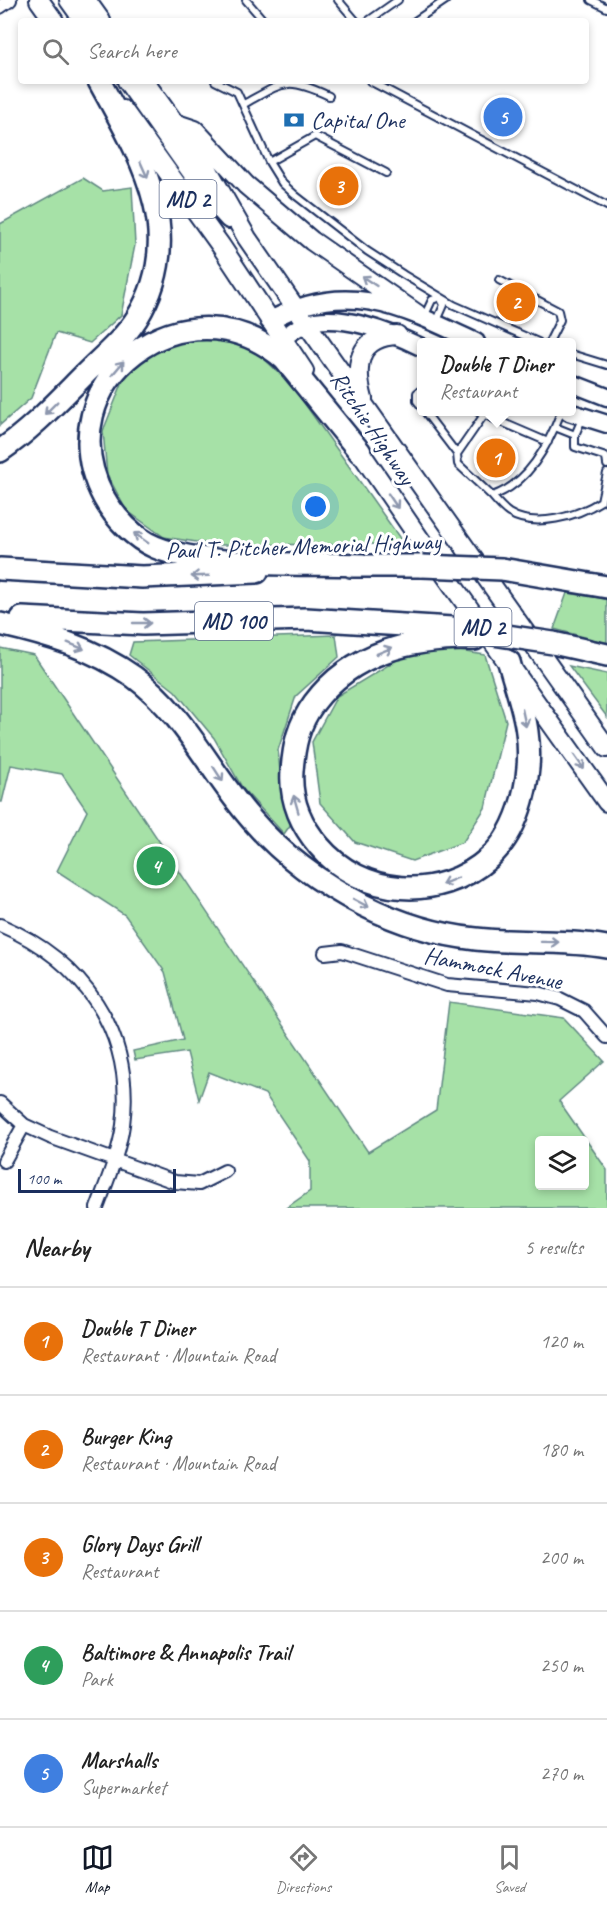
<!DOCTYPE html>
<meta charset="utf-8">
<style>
:root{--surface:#fff;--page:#f2f2f2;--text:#222;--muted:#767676;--line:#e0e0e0;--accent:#111827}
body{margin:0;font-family:Caveat,sans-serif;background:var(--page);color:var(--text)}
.controls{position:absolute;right:18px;bottom:18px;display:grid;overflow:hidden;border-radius:6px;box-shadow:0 3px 9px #0003}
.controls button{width:54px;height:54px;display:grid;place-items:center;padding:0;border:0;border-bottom:2px solid var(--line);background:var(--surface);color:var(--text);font:30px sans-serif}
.scale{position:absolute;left:18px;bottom:15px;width:158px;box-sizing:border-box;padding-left:6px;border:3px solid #1b2f5e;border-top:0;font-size:16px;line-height:21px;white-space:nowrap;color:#1b2f5e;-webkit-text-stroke:4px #fff;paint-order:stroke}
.you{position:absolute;left:316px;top:507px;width:21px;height:21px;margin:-15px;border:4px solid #fff;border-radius:50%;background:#1a73e8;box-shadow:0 0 0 9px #1a73e833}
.badge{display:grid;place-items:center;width:39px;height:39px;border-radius:50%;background:var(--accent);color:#fff;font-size:20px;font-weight:700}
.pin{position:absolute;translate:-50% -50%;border:3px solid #fff;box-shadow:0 2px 6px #0006}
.popup{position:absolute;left:417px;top:338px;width:159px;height:78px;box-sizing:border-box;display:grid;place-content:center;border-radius:6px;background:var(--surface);filter:drop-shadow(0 2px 4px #0005);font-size:20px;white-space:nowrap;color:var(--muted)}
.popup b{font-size:22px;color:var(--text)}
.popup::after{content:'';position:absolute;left:50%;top:100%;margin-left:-12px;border:12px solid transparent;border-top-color:var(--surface)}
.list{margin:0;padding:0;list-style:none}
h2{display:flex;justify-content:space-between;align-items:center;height:78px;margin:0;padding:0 24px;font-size:26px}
h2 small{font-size:20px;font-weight:400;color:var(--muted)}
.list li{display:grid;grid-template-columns:39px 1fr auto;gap:18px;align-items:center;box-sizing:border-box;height:108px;padding:0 24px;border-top:2px solid var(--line)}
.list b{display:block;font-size:22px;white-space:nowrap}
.list p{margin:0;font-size:20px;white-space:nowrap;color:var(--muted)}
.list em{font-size:20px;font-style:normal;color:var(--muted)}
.icon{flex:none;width:33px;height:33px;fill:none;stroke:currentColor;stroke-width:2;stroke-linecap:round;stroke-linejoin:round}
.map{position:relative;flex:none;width:607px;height:1208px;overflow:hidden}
.search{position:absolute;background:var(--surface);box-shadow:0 3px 9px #0003;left:18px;right:18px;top:18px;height:66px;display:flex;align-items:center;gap:15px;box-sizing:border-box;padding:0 21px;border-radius:6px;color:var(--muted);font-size:22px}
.sheet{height:618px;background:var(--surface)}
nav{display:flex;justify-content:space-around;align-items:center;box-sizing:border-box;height:84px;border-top:2px solid var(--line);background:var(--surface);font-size:16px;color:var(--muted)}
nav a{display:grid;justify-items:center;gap:3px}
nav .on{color:var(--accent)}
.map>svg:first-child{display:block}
</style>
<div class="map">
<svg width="607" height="1208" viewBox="0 0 607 1208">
<rect width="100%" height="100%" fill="#fff"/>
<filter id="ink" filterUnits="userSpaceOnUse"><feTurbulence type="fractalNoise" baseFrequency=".0167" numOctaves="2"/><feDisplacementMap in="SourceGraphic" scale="12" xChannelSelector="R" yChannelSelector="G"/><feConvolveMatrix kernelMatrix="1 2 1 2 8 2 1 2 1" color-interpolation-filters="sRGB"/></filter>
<g filter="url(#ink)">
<path fill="#a6e1a7" stroke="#608882" stroke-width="1.5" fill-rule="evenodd" d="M 83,178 L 103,191 L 132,187 L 135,245 L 121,315 L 90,343 L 56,333 L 31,398 L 0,425 L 0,224 Z
M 211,336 L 249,345 L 290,383 L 404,544 L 216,545 L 164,537 L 126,510 L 107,474 L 103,431 L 125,376 L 142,357 L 174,342 Z
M 567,593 L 607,599 L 607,643 L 554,629 Z
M 336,635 L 339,657 L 296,696 L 278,750 L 282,793 L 291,824 L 284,834 L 243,789 L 214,738 L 175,691 L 129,655 L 133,642 Z
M 0,648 L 34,655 L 368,1152 L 436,1110 L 449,1002 L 564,1018 L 604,1061 L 559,1101 L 607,1170 L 607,1208 L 286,1208 L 310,1191 L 310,1161 L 265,1094 L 209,1072 L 199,1100 L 187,1052 L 135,1060 L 133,1051 L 183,1040 L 165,972 L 125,915 L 57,871 L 87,811 L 62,774 L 11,765 L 2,802 L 0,802 ZM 540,1140 L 584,1140 L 584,1186 L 540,1186 Z
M 446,649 L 485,655 L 506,721 L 485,808 L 463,842 L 412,861 L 355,842 L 320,803 L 312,742 L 337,696 L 408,653 Z
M 569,666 L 607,674 L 607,717 Z"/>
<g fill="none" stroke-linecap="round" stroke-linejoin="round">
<g stroke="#1b2f5e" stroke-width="10">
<path id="service" d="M 246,0 L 264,21
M 338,0 L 356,21
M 591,0 L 607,8
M 368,21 L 398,0
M 415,21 L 446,0
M 215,81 L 237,92 L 269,162 L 282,183 L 295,195 L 367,251 L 404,275 L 454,305 L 538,342
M 370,81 L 607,206
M 244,104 C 284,82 286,76 329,96
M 269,162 L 315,136 L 386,173
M 499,280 L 558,311 L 560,320 L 549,342
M 424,317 L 432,300 L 440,297 L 444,305 L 436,323
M 571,354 L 607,365
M 421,390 L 417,393 L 417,401 L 421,406
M 425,412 L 457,454
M 478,412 L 548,442
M 486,412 L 457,454 L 458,464 L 492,496 C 528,484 548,446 561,412
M 555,427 L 575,435 L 582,419
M 575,435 L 575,447 L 606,457 L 607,465
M 492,496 C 497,502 503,509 509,513 C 535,529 578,516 601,501 L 607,473"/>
</g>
<g stroke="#1b2f5e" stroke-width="16">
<path id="minor" d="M 0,7 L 10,0
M 0,925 C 82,960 135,1032 123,1125 C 119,1153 107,1181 97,1208
M 325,953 L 342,951 L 447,985 L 538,993 L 560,999 L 584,1011 L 607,1037
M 0,1103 L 24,1125 L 50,1137 L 175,1182 L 199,1184 L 225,1171
M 4,1161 L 24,1125"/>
</g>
<g stroke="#1b2f5e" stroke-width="21">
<path id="secondary" d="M 269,321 C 346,277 404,308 476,342
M 282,339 C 289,334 297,327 305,324 C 338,311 392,333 421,347
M 571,383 L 607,397
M 569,412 L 607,424"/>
</g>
<g stroke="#1b2f5e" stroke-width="22">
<path id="primary" d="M 39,0 L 54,21
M 69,0 L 84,21
M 86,0 L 101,21
M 127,81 L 210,198 L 229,219
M 144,81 L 207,168 L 247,238 L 294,306 L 607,748
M 123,110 L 221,246 L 304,371
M 174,123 L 195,130 L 246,185 L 312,241 L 417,314
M 363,399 C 354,366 357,337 397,335
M 352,440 L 419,538 L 607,802"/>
</g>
<g stroke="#1b2f5e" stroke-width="26">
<path id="motorway" d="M 0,451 C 31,430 57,402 84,375 C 102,357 123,340 137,318 C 189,234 140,156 99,81
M 360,452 L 285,360 C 187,273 42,382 104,498 C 115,518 134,538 155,547 C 206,568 306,563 363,565
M 351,566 L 422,566
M 0,569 L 142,577 L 257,572
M 502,569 L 607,587
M 22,618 L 143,624 L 306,619 L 452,628
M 0,624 C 48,635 93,648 134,677 C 186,715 210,773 252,820 C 282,855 322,884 363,905 C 397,922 438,935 476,939 C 519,944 563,939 607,947
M 475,639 C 413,638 353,651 314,703 C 298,725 294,745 292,771 C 290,799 301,825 319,846 C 361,896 439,903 489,858 C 521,829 533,774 527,732 C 524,708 515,685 509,662
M 553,643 L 607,655"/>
</g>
<use href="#service" stroke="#fff" stroke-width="6"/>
<use href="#minor" stroke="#fff" stroke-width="12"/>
<use href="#secondary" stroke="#fff" stroke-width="16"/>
<use href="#primary" stroke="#fff" stroke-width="18"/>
<use href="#motorway" stroke="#fff" stroke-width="21"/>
<g stroke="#1b2f5e" stroke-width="26" stroke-linecap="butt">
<path id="motorway-bridge" d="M 422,566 L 502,569
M 467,630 L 553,643"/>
</g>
<use href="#motorway-bridge" stroke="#fff" stroke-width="21"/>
</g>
<defs><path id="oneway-shaft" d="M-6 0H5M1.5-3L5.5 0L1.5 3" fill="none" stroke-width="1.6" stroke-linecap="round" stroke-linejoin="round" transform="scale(1.5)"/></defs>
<g stroke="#8d97ae">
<use href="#oneway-shaft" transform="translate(144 170) rotate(66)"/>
<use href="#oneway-shaft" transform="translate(369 281) rotate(-147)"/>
<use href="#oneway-shaft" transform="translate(118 368) rotate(-50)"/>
<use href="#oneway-shaft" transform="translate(51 408) rotate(135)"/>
<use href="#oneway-shaft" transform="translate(393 501) rotate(56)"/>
<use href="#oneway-shaft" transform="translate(141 538) rotate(-145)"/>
<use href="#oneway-shaft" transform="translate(200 576) rotate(178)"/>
<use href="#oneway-shaft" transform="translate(142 623)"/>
<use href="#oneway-shaft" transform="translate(76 646) rotate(22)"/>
<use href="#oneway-shaft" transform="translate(384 651) rotate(-22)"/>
<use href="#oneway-shaft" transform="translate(524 718) rotate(78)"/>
<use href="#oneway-shaft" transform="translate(579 762) rotate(55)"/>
<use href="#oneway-shaft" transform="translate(218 774) rotate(57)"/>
<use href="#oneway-shaft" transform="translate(296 804) rotate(-106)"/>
<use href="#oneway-shaft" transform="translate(450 881) rotate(157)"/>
<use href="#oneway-shaft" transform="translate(361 903) rotate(28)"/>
<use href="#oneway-shaft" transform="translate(550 942) rotate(1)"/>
</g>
</g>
<defs>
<g id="bank-bare" transform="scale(1.62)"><path d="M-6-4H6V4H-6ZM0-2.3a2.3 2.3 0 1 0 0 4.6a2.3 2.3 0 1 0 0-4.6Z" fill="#1f6fb2" stroke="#fff" stroke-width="2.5" paint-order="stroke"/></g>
</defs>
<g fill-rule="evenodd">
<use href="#bank-bare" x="294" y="120"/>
</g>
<g text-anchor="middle" stroke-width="6" stroke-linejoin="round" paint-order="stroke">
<g fill="#fff" stroke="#5f6d8e" stroke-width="1.5">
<rect x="159.5" y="180" width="57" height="38" rx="4.5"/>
<rect x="195" y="602" width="78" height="38" rx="4.5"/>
<rect x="454.5" y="608" width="57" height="38" rx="4.5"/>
</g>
<g font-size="22" font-weight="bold" fill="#1b2f5e">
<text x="188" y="207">MD 2</text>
<text x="234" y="629">MD 100</text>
<text x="483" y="635">MD 2</text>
</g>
<g font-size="24" fill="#1b2f5e" stroke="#fff" text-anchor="start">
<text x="311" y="128">Capital One</text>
</g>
<g font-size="24" fill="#1b2f5e" stroke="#fff">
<text transform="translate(373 428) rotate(56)" y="8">Ritchie Highway</text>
<text transform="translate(303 546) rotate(-2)" y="8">Paul T. Pitcher Memorial Highway</text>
<text transform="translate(493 968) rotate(11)" y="8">Hammock Avenue</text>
</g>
</g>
</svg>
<div class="controls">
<button><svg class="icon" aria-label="layers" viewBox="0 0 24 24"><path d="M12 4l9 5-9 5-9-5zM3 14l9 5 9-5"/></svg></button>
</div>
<div class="scale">100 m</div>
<div class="you"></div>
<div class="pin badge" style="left:496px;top:458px;background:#e8710a">1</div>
<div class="popup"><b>Double T Diner</b>Restaurant</div>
<div class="pin badge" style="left:516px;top:302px;background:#e8710a">2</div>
<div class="pin badge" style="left:339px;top:186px;background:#e8710a">3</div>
<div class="pin badge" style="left:156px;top:866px;background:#2e9e5b">4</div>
<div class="pin badge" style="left:503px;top:117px;background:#3f7fe0">5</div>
<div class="search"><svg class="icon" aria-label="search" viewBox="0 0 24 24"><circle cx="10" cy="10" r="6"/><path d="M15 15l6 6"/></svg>Search here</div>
</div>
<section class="sheet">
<h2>Nearby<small>5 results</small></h2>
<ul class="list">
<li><span class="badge" style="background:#e8710a">1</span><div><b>Double T Diner</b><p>Restaurant · Mountain Road</p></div><em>120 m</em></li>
<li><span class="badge" style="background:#e8710a">2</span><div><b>Burger King</b><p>Restaurant · Mountain Road</p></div><em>180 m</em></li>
<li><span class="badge" style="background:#e8710a">3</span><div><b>Glory Days Grill</b><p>Restaurant</p></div><em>200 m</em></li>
<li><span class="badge" style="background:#2e9e5b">4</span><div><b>Baltimore &amp; Annapolis Trail</b><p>Park</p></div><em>250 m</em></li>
<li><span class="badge" style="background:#3f7fe0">5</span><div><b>Marshalls</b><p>Supermarket</p></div><em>270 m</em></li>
</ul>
</section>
<nav>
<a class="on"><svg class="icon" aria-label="map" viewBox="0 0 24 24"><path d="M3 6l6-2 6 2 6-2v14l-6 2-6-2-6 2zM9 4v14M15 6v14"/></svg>Map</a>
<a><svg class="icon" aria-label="directions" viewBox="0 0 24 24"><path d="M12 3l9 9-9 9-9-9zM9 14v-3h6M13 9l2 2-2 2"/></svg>Directions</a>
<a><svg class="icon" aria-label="saved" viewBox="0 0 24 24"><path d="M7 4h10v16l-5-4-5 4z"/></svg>Saved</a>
</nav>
